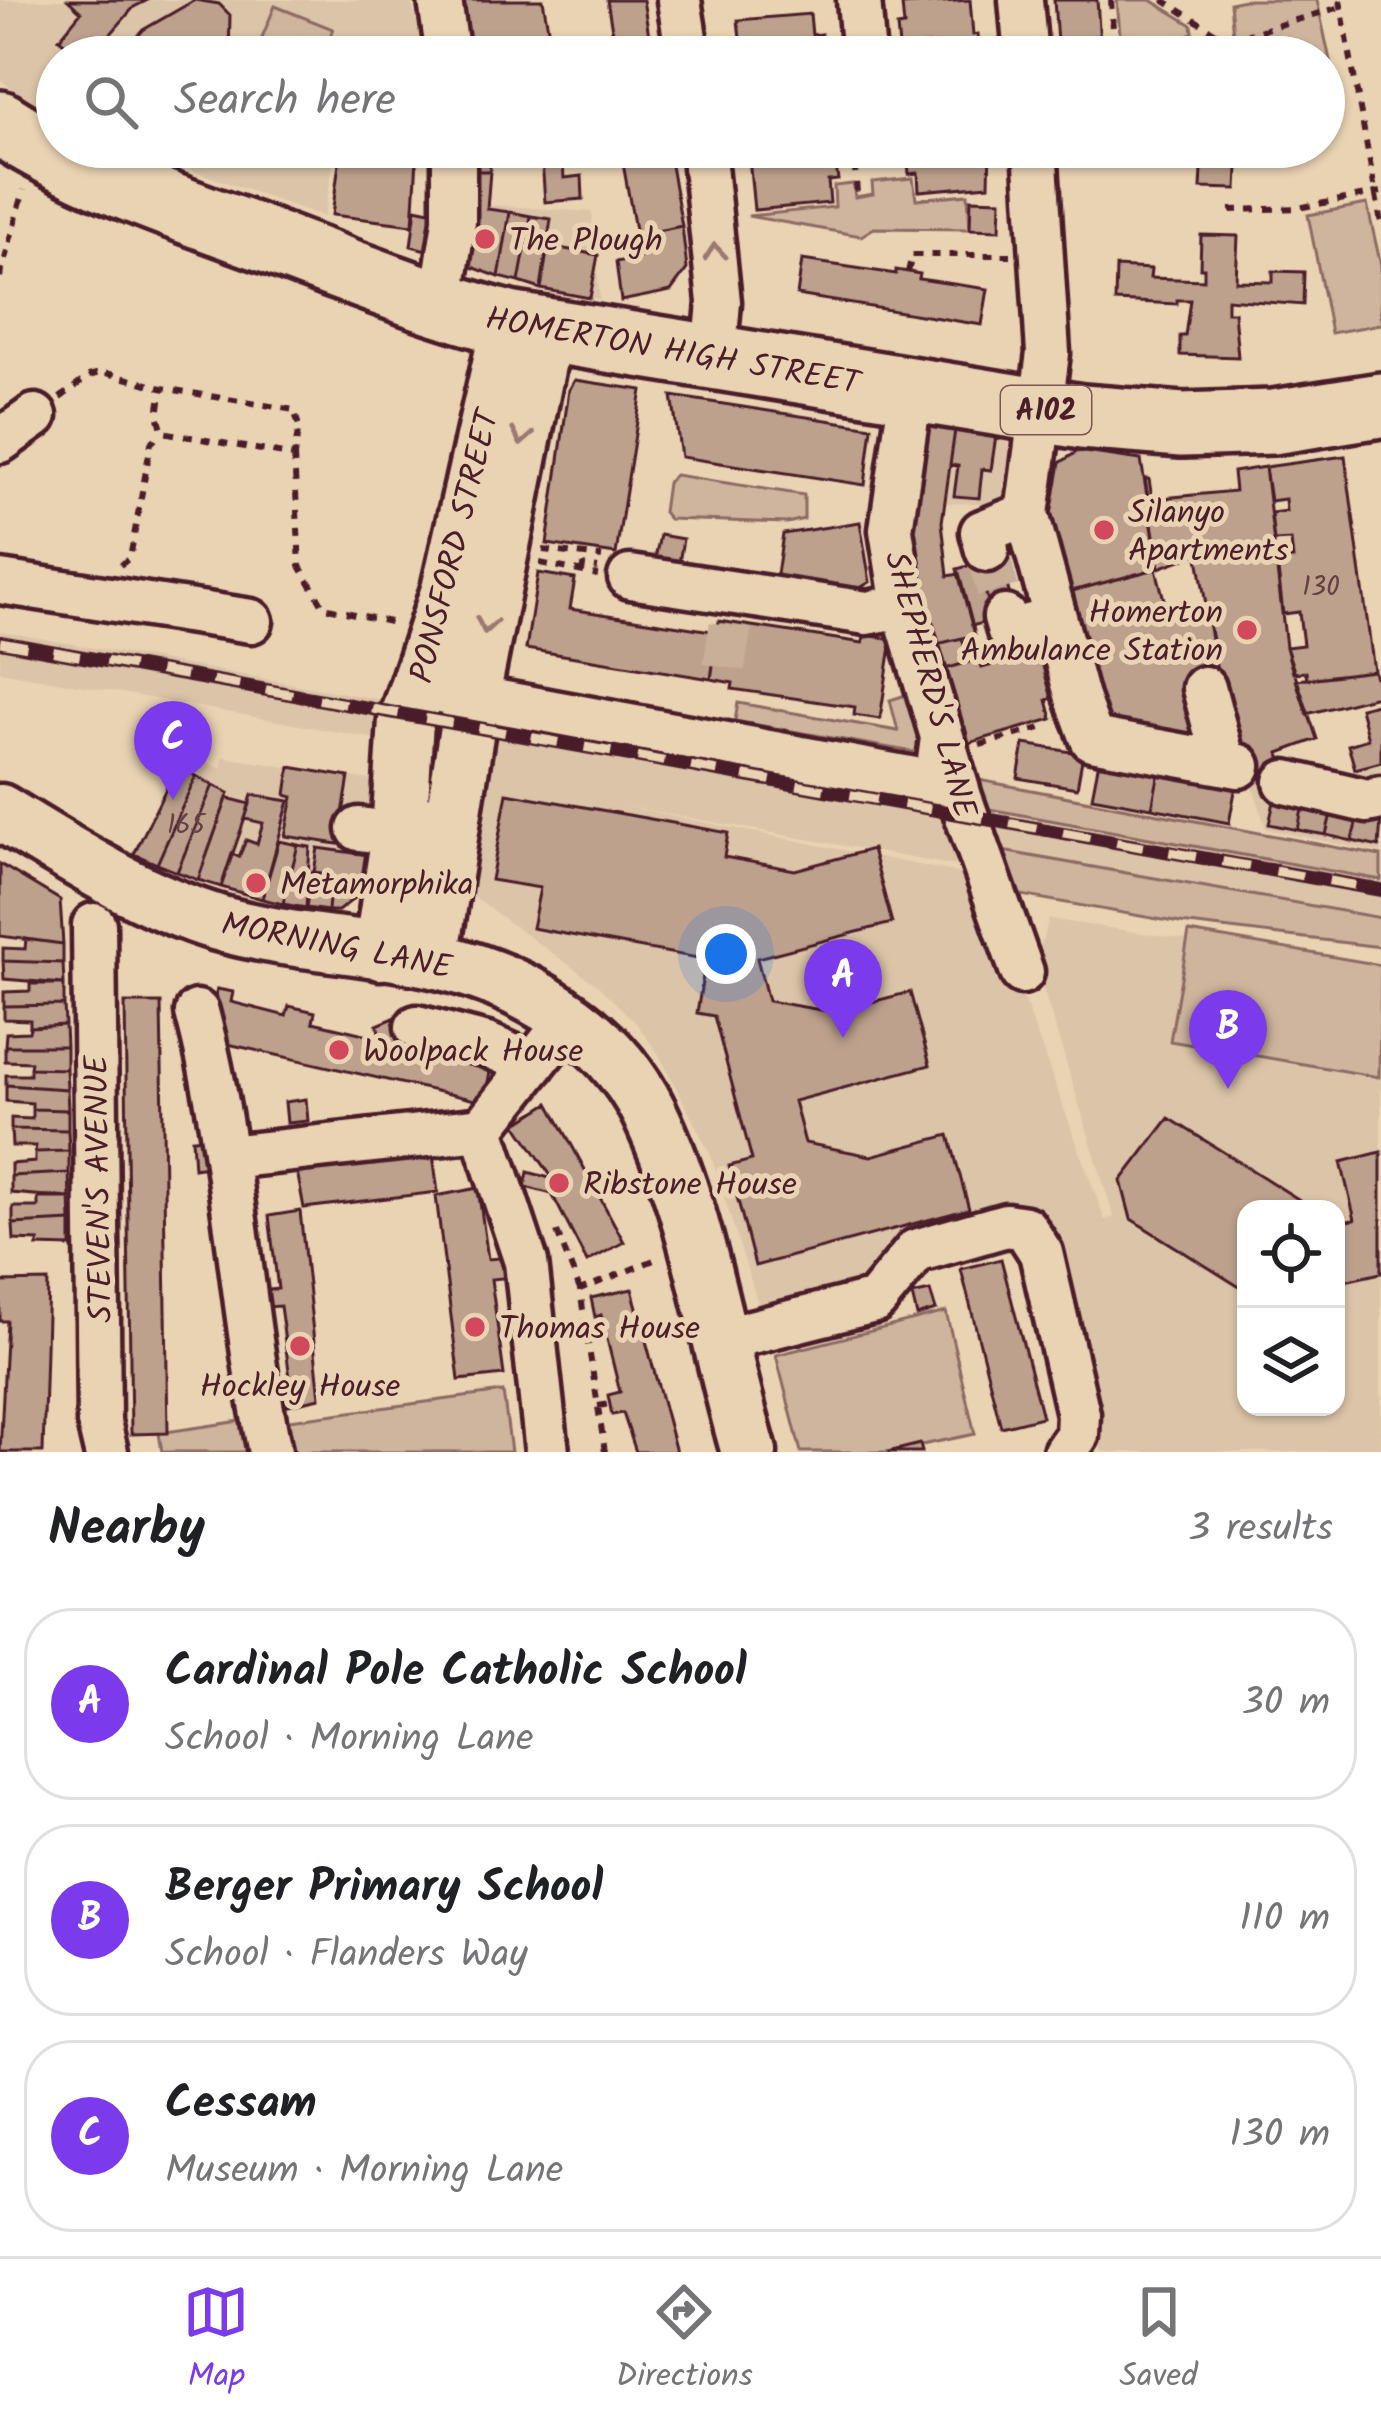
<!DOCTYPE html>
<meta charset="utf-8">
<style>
:root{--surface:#fff;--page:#f2f2f2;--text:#202124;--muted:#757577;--line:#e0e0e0;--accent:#7c3aed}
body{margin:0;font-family:Kalam,sans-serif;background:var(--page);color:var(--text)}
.controls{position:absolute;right:36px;bottom:36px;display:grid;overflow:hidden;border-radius:24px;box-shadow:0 3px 9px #0004}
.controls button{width:108px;height:108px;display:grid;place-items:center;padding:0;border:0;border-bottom:3px solid var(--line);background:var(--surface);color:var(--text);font:60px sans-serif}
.you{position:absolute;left:726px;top:954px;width:42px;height:42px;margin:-30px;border:9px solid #fff;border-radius:50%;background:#1a73e8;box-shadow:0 0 0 18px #1a73e833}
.badge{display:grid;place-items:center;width:78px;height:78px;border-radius:50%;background:var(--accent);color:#fff;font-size:39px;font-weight:700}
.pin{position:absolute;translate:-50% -99px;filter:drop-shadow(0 3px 6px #0008)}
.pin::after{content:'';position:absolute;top:63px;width:42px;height:36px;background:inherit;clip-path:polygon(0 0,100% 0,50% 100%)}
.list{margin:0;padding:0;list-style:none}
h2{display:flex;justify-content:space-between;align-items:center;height:156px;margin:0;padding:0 48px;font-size:51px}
h2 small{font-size:39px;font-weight:400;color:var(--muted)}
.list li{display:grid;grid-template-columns:78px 1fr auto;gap:36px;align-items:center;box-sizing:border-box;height:192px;margin:0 24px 24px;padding:0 24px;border:3px solid var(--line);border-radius:48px}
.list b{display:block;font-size:45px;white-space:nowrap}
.list p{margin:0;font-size:39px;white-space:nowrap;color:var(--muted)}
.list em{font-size:39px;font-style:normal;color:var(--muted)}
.icon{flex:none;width:66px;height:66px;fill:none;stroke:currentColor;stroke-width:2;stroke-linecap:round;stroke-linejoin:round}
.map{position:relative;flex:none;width:1381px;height:1452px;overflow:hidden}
.search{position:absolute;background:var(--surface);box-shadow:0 3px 9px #0004;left:36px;right:36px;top:36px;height:132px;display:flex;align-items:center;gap:30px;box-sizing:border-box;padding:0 42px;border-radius:66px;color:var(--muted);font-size:45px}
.sheet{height:804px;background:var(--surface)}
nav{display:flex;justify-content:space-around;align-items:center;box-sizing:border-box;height:168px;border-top:3px solid var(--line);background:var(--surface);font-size:33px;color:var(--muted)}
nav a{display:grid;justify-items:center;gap:6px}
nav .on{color:var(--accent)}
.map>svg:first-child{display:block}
</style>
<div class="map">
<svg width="1381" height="1452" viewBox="0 0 1381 1452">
<rect width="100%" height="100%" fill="#ead3b3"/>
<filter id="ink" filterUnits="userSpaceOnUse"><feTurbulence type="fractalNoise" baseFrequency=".00833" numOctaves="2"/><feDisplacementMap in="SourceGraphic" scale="24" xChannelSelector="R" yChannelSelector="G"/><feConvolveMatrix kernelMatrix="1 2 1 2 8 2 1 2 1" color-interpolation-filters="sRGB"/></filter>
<g filter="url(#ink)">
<path fill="#dcc4a8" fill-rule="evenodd" d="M 0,0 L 411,0 L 425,57 L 57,57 L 57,120 L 32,106 L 0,79 Z
M 126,147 L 350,147 L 350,151 L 335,153 L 324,217 Z
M 477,204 L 592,212 L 600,300 L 467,265 Z
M 955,430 L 1001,436 L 1011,449 L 1006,505 L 945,503 Z
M 0,631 L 1381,880 L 1381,918 L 1001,851 L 967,868 L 618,805 L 979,877 L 1105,1220 L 1114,1217 L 1035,963 L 1049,919 L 1381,969 L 1381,1452 L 1102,1452 L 1057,1279 L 1067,1263 L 1051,1231 L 913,1261 L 877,1296 L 764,1322 L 710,1153 L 658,1053 L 636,1023 L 597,985 L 472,896 L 470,886 L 485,779 L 490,780 L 493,760 L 0,671 ZM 1246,1209 L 1336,1209 L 1336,1407 L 1246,1407 Z
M 182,756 L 222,768 L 223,757 L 377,781 L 360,894 L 338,911 L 283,904 L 198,880 L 134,854 Z
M 1311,762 L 1350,772 L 1381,764 L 1381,853 L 1266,829 L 1251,780 Z"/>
<path fill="#cfb59d" stroke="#8c6a64" stroke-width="3" d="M 1117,0 L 1151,0 L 1192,25 L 1193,32 L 1157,57 L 1122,57 Z
M 1244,0 L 1317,0 L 1337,93 L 1324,94 L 1324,57 L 1258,57 L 1258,46 L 1234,47 L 1230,3 Z
M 275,6 L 333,29 L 321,57 L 254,57 Z
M 913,178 L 916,199 L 968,194 L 970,229 L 874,228 L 861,236 L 748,216 L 835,207 L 834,186 L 853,184 L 855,197 L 873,194 L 872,182 Z
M 1367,204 L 1381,266 L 1381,324 L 1331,333 L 1308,215 Z
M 675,475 L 804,495 L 804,519 L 787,523 L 669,519 L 663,512 L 667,483 Z
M 906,695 L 925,754 L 735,721 L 738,703 L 898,731 L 890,700 Z
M 968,778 L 1381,856 L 1381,880 L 978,807 Z
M 991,849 L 1381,918 L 1381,947 L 1180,923 L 1004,892 Z
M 1189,932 L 1381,965 L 1379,1077 L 1170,1041 Z
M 946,1312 L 975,1434 L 888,1452 L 801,1452 L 776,1355 Z
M 503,1392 L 511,1452 L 294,1452 L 289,1420 Z
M 254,1419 L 259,1452 L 162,1452 L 159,1433 Z"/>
<path fill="#bda18d" stroke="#4a1f2b" stroke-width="3" d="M 68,0 L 148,0 L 134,7 L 91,57 L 82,57 L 59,39 L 81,12 Z
M 195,0 L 219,4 L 230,15 L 229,57 L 121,57 L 143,30 Z
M 461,0 L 543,0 L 553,57 L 471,57 Z
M 607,0 L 643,0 L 651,47 L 616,54 Z
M 970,0 L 973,35 L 978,34 L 979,49 L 989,48 L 990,57 L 949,57 L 941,44 L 899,47 L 897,27 L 904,26 L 902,5 Z
M 1054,0 L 1097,0 L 1101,57 L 1058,57 Z
M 810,14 L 812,35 L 821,34 L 823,57 L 742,57 L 738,20 Z
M 651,47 L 653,57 L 620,57 L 619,53 Z
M 349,147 L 406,147 L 404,157 L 417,158 L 413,225 L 332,215 L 341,149 Z
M 467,147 L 490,147 L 490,171 L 467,171 Z
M 541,147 L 578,147 L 562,151 L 564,178 L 582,176 L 583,199 L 545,202 Z
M 737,147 L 780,147 L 781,156 L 789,162 L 835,158 L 838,180 L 828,181 L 830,203 L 754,210 L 749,158 L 738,158 Z
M 990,147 L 989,185 L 919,191 L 918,173 L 909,174 L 907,152 Z
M 1208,147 L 1309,147 L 1239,147 L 1237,189 L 1201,188 L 1203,152 L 1207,153 Z
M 668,149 L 682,226 L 636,235 L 622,158 Z
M 467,171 L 490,171 L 487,209 L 510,212 L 499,277 L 461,263 Z
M 971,199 L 1001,200 L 1000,230 L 970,229 Z
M 416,208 L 439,213 L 434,252 L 411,246 Z
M 510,212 L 531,216 L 519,282 L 499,277 Z
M 531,216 L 551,219 L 541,289 L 519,282 Z
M 682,226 L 687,269 L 671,291 L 621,301 L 616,262 L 642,257 L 645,253 L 642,234 Z
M 1201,235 L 1238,236 L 1236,281 L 1273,282 L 1273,271 L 1304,272 L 1303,305 L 1227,299 L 1227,312 L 1234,312 L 1238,357 L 1180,355 L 1180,336 L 1185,336 L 1190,300 L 1177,300 L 1177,304 L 1115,301 L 1116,267 L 1151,269 L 1150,278 L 1204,280 L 1204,268 L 1200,268 Z
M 548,246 L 598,255 L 590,298 L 541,289 Z
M 802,260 L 896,274 L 896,270 L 920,274 L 919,279 L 988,289 L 982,325 L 797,295 Z
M 575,380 L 642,390 L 616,554 L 547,544 L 569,390 Z
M 672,396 L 872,427 L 865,485 L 681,457 Z
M 927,426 L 955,430 L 942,522 L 948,576 L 959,574 L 975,635 L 933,645 L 909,534 Z
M 955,430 L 996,435 L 991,470 L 982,469 L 979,498 L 954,496 L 958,466 L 950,465 Z
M 1078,451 L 1141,460 L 1159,568 L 1072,591 L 1051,514 L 1060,463 Z
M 1345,456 L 1374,671 L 1307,679 L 1306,672 L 1293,673 L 1286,647 L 1303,645 L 1299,612 L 1283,614 L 1277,561 L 1293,559 L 1291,540 L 1274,541 L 1271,513 L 1286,511 L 1285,499 L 1270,501 L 1265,467 Z
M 1265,467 L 1286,647 L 1317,739 L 1279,753 L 1283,768 L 1246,778 L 1218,677 L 1195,539 L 1155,542 L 1145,479 L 1149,479 L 1152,499 L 1235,491 L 1233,472 Z
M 860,522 L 870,582 L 853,592 L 776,581 L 783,534 Z
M 660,535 L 683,539 L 679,563 L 655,559 Z
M 1195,539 L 1197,554 L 1159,568 L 1155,542 Z
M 997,547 L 1015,615 L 993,620 L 975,553 Z
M 978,563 L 993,620 L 972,626 L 957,569 Z
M 1156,569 L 1167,611 L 1179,608 L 1182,616 L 1206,611 L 1218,677 L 1202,743 L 1109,726 L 1072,591 Z
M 538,573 L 575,579 L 570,609 L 718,632 L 711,679 L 526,649 Z
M 719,621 L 863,643 L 864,635 L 892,639 L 880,719 L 854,715 L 855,707 L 732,689 L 733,683 L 711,679 Z
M 962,638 L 969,662 L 942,670 L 933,645 Z
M 1036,642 L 1052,698 L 1047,700 L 1052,719 L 969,743 L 965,727 L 959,729 L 942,670 L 979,659 L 982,668 L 1004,662 L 1002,651 Z
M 1374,671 L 1381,695 L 1307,714 L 1296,680 Z
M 1381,703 L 1381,762 L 1355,769 L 1348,745 L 1368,739 L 1360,708 Z
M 1024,744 L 1083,754 L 1077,788 L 1018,778 Z
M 1099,761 L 1159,772 L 1152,808 L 1092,797 Z
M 177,766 L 196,776 L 157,864 L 134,854 Z
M 290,767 L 349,777 L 338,844 L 285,836 L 293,797 L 286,795 Z
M 1159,772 L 1236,786 L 1229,823 L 1152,808 Z
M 196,776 L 213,785 L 177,872 L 157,864 Z
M 213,785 L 229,793 L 198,880 L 177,872 Z
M 507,793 L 728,833 L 724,857 L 795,870 L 872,849 L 892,923 L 757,958 L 768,1001 L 833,1012 L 910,992 L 930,1065 L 794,1101 L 805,1143 L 871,1156 L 949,1135 L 969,1209 L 755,1266 L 729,1166 L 752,1160 L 714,1016 L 697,1013 L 703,976 L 698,958 L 532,928 L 540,888 L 491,880 Z
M 1276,793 L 1304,799 L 1298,830 L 1269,824 Z
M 252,795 L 289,801 L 262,899 L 221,887 L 232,854 L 239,857 L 246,840 L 257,844 L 263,823 L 245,819 Z
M 227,798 L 250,804 L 221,887 L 198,880 Z
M 1304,799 L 1333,805 L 1326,835 L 1298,830 Z
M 1332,809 L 1358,815 L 1352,841 L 1326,835 Z
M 1358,815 L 1381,819 L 1379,847 L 1352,841 Z
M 279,841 L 298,845 L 283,904 L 262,899 Z
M 298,845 L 310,847 L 306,908 L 283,904 Z
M 318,848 L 368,855 L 360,894 L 338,911 L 328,911 L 331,874 L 314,872 Z
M 0,864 L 60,900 L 63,944 L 0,936 Z
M 311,872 L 331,874 L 328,911 L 306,908 Z
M 26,939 L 63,944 L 63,963 L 3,961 L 3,948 L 25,949 Z
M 3,961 L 63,963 L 64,984 L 4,979 Z
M 30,984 L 64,984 L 64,1005 L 4,1006 L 4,992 L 30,991 Z
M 217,989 L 233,992 L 231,1002 L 286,1016 L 289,1006 L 315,1012 L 313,1022 L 381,1038 L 377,1025 L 394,1018 L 400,1030 L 410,1033 L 407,1045 L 476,1064 L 493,1057 L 484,1102 L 206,1039 Z
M 125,1003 L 161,1003 L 168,1433 L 131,1434 Z
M 64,1005 L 65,1025 L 30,1027 L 30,1020 L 4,1019 L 4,1006 Z
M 65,1025 L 66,1046 L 5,1046 L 6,1033 L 29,1032 L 30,1027 Z
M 5,1046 L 66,1046 L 66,1069 L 30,1068 L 31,1062 L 5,1061 Z
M 30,1068 L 66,1069 L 67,1089 L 6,1085 L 6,1075 L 30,1075 Z
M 6,1085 L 67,1089 L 68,1110 L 32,1109 L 32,1103 L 6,1101 Z
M 306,1099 L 308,1121 L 287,1123 L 285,1102 Z
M 549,1103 L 624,1242 L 587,1262 L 552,1194 L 525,1187 L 528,1172 L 553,1179 L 516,1124 Z
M 32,1109 L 68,1110 L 68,1130 L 11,1129 L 11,1118 L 32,1119 Z
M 1169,1118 L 1314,1209 L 1246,1209 L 1246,1291 L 1131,1219 L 1121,1181 Z
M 11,1129 L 68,1130 L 69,1151 L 35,1152 L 36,1146 L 12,1146 Z
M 204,1138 L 207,1166 L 194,1168 L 192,1139 Z
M 69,1151 L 69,1173 L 11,1176 L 11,1164 L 35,1162 L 35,1152 Z
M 1381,1152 L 1381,1273 L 1336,1283 L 1336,1222 L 1355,1220 L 1341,1162 Z
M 433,1155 L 438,1192 L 304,1208 L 297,1171 Z
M 69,1173 L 70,1198 L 11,1193 L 11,1176 Z
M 478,1188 L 488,1259 L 511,1257 L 513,1277 L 491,1279 L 504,1375 L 459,1380 L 436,1196 Z
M 38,1198 L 70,1198 L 71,1221 L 13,1224 L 13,1207 L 38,1207 Z
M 300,1211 L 320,1398 L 284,1406 L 280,1387 L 291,1385 L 280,1306 L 252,1308 L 251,1292 L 278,1289 L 269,1216 Z
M 71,1221 L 71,1247 L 37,1246 L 39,1241 L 14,1240 L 13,1224 Z
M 1001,1259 L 1042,1417 L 1001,1427 L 961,1269 Z
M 48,1281 L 43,1452 L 0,1452 L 7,1321 L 0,1321 L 0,1282 Z
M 632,1289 L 676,1452 L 636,1452 L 623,1413 L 612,1415 L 608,1395 L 620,1392 L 601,1315 L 595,1317 L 591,1298 Z
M 930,1291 L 936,1310 L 917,1316 L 912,1295 Z
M 920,1444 L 922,1452 L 888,1452 Z"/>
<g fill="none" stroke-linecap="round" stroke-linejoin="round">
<path stroke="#caaf98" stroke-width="42" stroke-dasharray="42 21" stroke-linecap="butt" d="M 987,550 L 1005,617
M 724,667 L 731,623"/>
<g stroke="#4a1f2b" stroke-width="51">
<path id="minor" d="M 440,0 L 448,57
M 679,0 L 688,57
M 859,0 L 864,57
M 1021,0 L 1026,57
M 703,147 L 719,302 L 714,358
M 1035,147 L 1048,353 L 1027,514 L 1077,698 L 1092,739 L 1239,766
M 441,305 L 454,221 L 454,147
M 911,390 L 891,530 L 903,606 L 960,797 L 1022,972
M 0,441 L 35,416
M 987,550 L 982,532 L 1027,514
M 630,577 L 867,613 L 903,606
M 0,582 L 251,621
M 1005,617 L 1009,631 L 1055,619
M 419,687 L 936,783 L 942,738
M 1204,688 L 1224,763
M 1286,782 L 1367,801 L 1381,798
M 359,829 L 399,834
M 94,925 L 99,1422 L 106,1452
M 197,1012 C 235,1156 240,1306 270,1452
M 417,1027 L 487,1045 L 533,1065
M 228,1157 L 482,1129
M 719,1340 L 875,1301 L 916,1251 L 1006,1225 L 1025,1228 L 1041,1253 L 1078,1414 L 1077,1435 L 1065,1452
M 547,1452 L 526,1262 L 482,1129 L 569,1019"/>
</g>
<g stroke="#4a1f2b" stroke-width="63">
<path id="major" d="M 0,812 C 71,855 138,899 218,923 C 289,943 362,944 433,960 C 521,979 609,1030 649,1112 C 700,1218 716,1340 749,1452
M 381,952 L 399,834 L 406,720 L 449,590 L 509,324
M 431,959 L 472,696 L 545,329"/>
</g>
<g stroke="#4a1f2b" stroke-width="72">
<path id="highway" d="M 0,123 C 81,176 173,206 263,239 C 344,269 425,302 509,324 L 1082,417 L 1182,425 L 1273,422 L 1381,405"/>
</g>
<path stroke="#4a1f2b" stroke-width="6" stroke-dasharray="9 9" stroke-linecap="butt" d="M 1111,0 L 1115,57
M 1163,0 L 1216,33 L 1234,38 L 1341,7
M 1340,0 L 1381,223
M 933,57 L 944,50
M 1171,57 L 1216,33
M 853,147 L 857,192
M 1070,154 L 1089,156 L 1099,147
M 787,158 L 801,148
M 1230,210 L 1298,208 L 1381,192
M 908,272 L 912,255 L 1011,255
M 0,277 L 24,190
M 60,398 L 89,376 L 103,372 L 162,388 L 294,410 L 299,426 L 294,456 L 163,432 L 158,415 L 162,388
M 294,456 L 300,566 L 324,607 L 394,623
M 543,550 L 602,557
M 540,563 L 598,575
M 120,565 L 130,558 L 151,443 L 162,433
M 582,572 L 583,566 L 598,568
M 980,745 L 1048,726
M 557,1232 L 580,1290
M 598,1406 L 610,1404
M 605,1452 L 580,1290 L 659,1258"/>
<use href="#minor" stroke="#ead3b3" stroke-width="42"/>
<use href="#major" stroke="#ead3b3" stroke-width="54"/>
<use href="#highway" stroke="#ead3b3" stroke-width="63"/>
<g stroke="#4a1f2b" stroke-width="14">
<path id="rail" d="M 0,642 L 1381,890"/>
</g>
<use href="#rail" stroke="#ead3b3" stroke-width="9" stroke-dasharray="27" stroke-linecap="butt"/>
</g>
<defs><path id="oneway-chevron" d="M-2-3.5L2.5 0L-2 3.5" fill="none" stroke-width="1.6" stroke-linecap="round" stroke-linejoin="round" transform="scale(3)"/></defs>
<g stroke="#9a796f">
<use href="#oneway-chevron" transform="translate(715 252) rotate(-95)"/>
<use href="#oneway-chevron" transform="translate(522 437) rotate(101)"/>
<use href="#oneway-chevron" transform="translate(486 625) rotate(100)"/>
</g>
</g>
<g fill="#d1495b" stroke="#ead3b3" stroke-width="4.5">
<circle cx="485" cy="239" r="12"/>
<circle cx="1104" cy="530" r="12"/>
<circle cx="1247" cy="630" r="12"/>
<circle cx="256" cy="883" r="12"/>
<circle cx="339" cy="1050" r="12"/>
<circle cx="559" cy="1183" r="12"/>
<circle cx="475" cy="1327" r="12"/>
<circle cx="300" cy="1346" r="12"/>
</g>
<g text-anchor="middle" stroke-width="10" stroke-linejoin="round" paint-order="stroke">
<g font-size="27" fill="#674044">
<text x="1321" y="595">130</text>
<text x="186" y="833">165</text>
</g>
<rect fill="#ead3b3" stroke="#7a5554" stroke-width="3" x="1001" y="386" width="90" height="48" rx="9"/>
<g font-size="30" font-weight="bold" fill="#4a1f2b">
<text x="1046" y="420">A102</text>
</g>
<g font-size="33" fill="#4a1f2b" stroke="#ead3b3" text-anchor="start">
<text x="509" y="251">The Plough</text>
<text x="1128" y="523">Silanyo<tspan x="1128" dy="38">Apartments</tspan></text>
<text x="1223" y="623" text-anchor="end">Homerton<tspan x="1223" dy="38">Ambulance Station</tspan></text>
<text x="280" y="895">Metamorphika</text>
<text x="363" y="1062">Woolpack House</text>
<text x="583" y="1195">Ribstone House</text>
<text x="499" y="1339">Thomas House</text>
<text x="300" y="1397" text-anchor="middle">Hockley House</text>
</g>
<g font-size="33" fill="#4a1f2b" stroke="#ead3b3">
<text transform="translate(673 349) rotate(10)" y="12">HOMERTON HIGH STREET</text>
<text transform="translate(453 546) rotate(-76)" y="12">PONSFORD STREET</text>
<text transform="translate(932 684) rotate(75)" y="12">SHEPHERD'S LANE</text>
<text transform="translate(337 944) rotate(11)" y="12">MORNING LANE</text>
<text transform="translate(97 1189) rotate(-91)" y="12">STEVEN'S AVENUE</text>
</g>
</g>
</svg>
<div class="controls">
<button><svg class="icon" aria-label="locate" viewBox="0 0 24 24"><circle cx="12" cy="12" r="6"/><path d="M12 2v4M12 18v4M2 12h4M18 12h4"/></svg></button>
<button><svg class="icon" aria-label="layers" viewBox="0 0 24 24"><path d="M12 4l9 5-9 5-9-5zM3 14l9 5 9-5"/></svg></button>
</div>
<div class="you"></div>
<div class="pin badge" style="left:843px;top:1038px">A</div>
<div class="pin badge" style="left:1228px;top:1089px">B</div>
<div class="pin badge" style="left:173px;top:800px">C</div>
<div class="search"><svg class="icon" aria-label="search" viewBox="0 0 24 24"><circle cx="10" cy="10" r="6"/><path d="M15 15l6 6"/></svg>Search here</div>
</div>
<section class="sheet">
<h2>Nearby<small>3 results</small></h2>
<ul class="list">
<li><span class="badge">A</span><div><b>Cardinal Pole Catholic School</b><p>School · Morning Lane</p></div><em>30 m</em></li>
<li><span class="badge">B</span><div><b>Berger Primary School</b><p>School · Flanders Way</p></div><em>110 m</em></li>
<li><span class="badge">C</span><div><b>Cessam</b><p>Museum · Morning Lane</p></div><em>130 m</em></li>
</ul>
</section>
<nav>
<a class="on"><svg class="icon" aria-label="map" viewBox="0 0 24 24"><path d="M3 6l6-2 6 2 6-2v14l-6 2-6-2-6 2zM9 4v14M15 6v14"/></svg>Map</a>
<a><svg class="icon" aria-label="directions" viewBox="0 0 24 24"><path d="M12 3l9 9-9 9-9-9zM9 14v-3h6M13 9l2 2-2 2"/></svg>Directions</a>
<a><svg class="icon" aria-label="saved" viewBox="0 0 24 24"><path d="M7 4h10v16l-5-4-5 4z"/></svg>Saved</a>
</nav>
